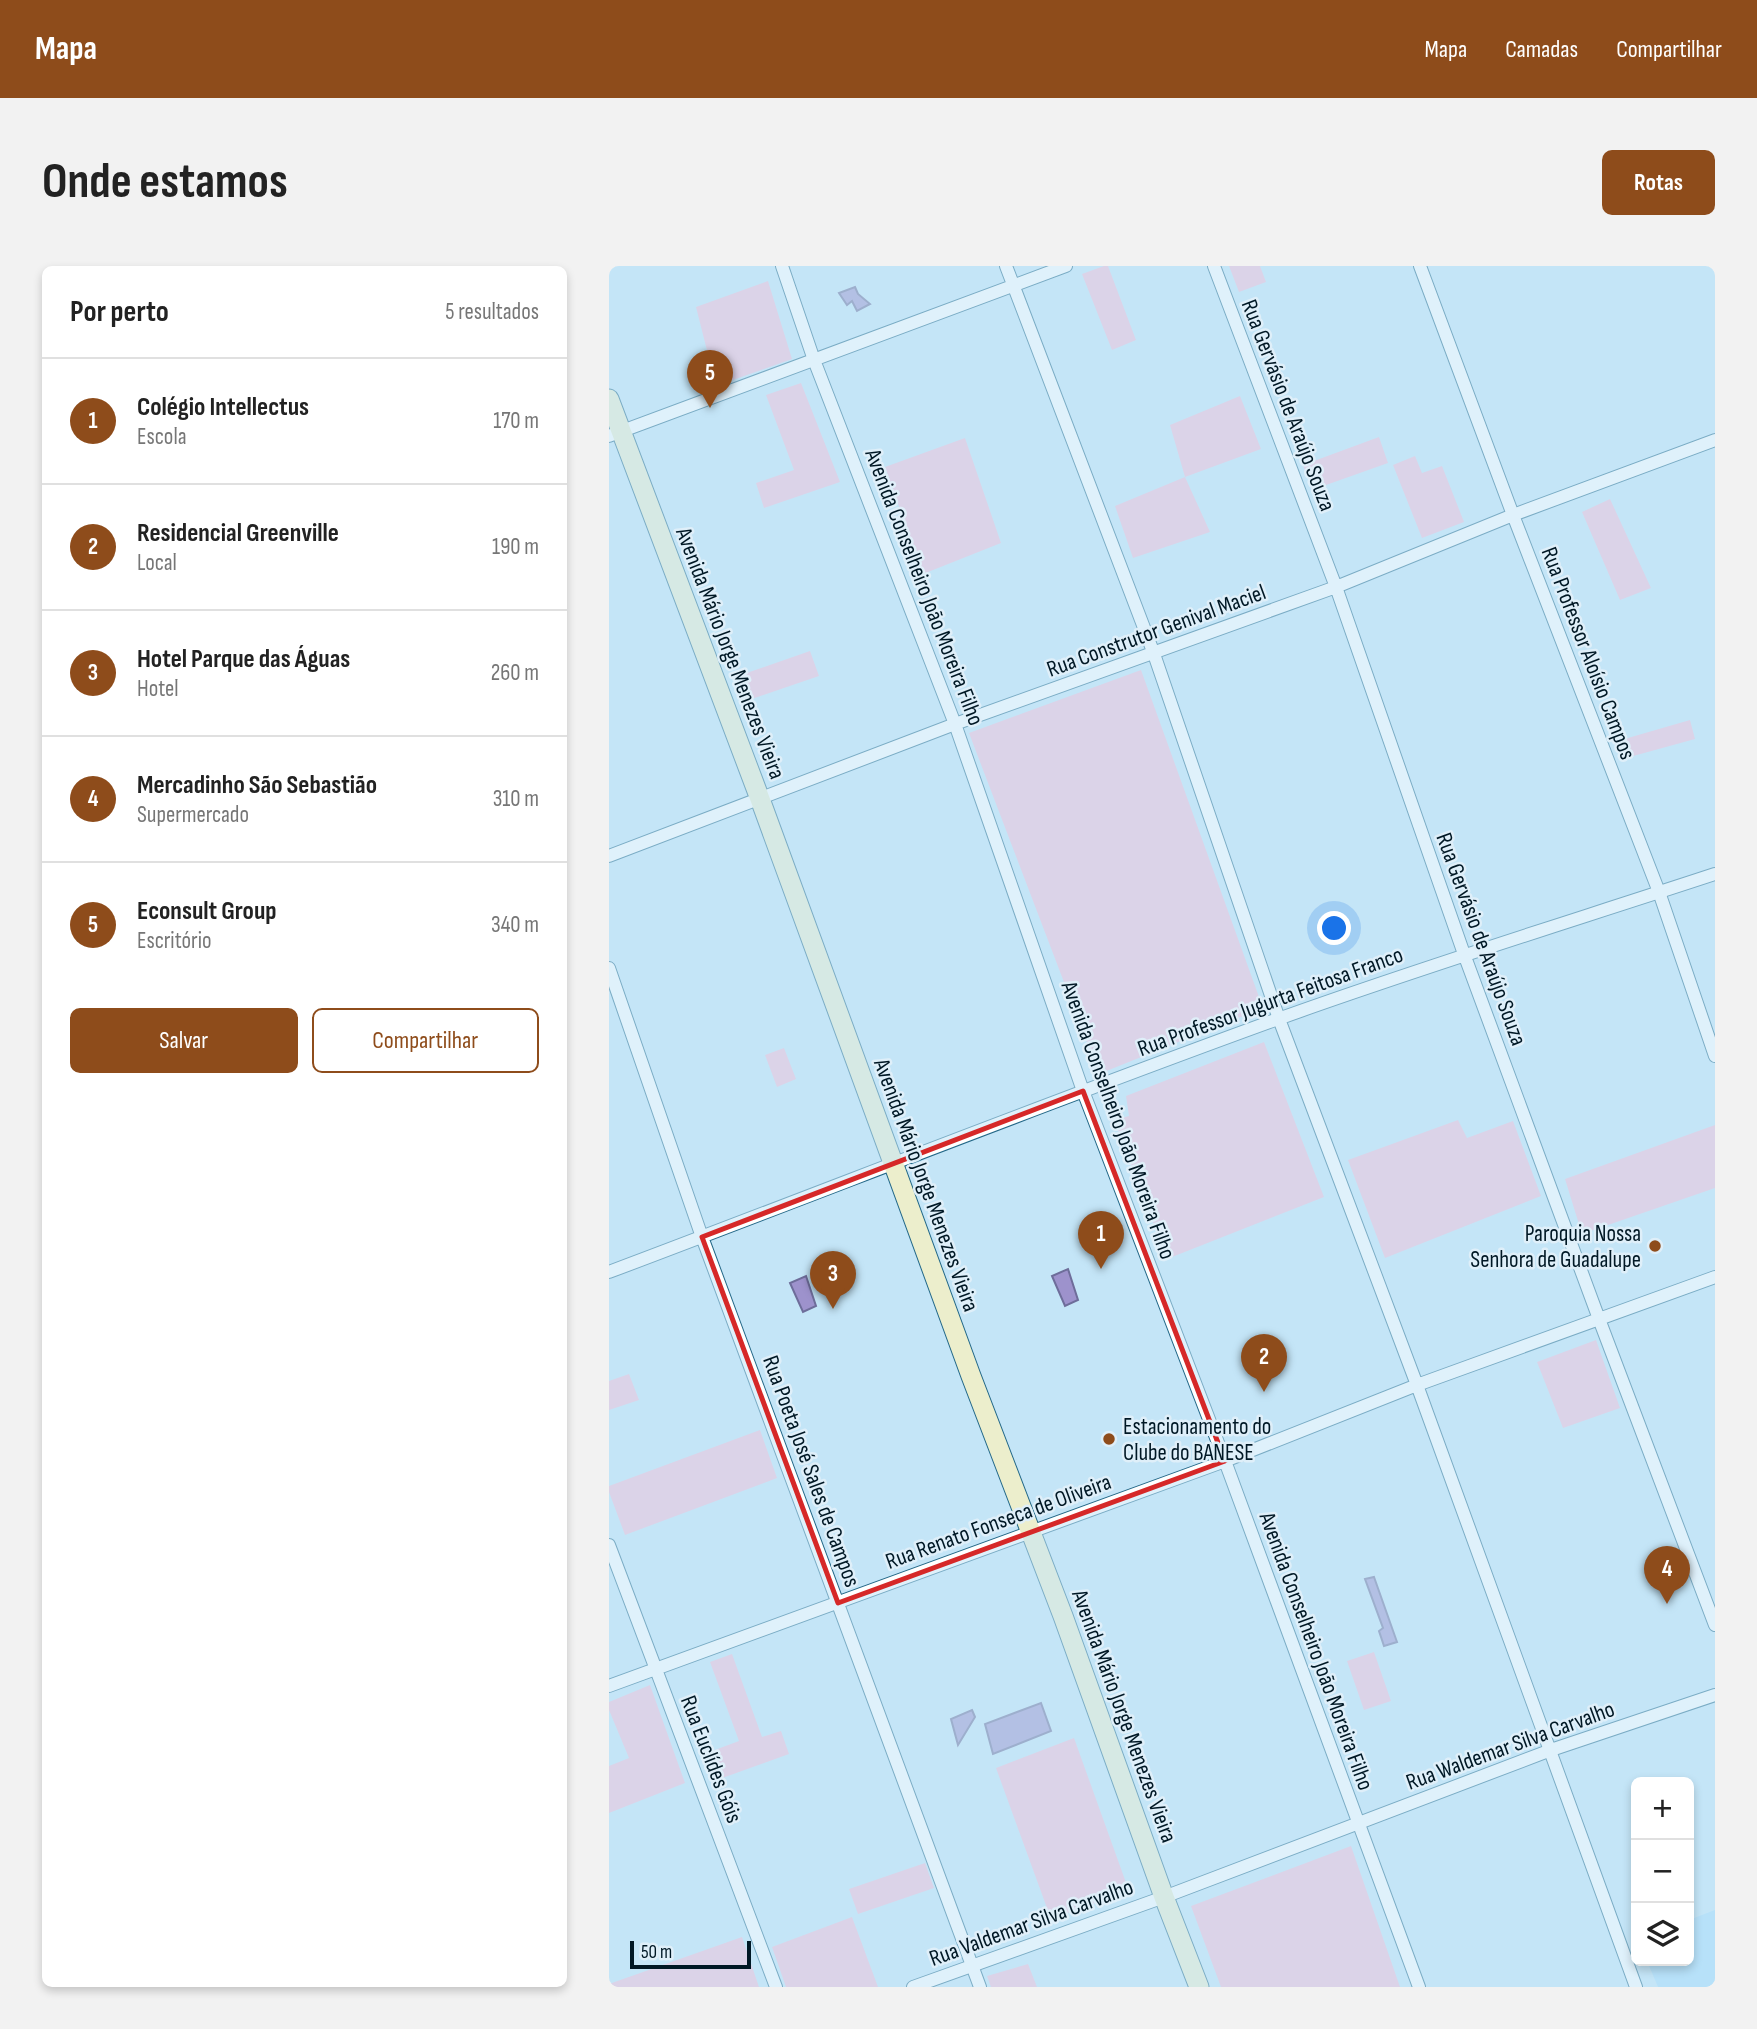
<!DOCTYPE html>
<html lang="pt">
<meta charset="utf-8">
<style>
:root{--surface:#fff;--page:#f2f2f2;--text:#222;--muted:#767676;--line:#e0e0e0;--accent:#8e4c1b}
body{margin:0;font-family:"Sofia Sans Condensed",sans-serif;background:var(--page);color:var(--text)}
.controls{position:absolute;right:21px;bottom:21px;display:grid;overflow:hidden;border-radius:10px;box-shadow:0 4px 10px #0003}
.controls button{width:63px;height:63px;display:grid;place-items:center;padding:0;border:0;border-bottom:2px solid var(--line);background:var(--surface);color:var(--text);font:35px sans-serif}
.scale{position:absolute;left:21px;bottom:18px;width:121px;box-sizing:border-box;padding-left:7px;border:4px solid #001825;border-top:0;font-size:19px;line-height:24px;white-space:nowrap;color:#001825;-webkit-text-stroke:5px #dfeff9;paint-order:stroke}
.you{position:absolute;left:726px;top:663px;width:24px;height:24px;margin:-18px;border:5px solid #fff;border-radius:50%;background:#1a73e8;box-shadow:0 0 0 10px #1a73e833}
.badge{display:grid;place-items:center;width:46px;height:46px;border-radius:50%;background:var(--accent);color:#fff;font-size:23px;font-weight:700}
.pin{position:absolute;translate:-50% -58px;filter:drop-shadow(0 2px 4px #0008)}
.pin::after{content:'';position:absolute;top:37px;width:24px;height:21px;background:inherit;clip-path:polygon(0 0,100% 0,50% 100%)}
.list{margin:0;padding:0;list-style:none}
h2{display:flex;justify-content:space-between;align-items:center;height:91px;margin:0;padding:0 28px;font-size:30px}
h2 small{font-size:23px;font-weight:400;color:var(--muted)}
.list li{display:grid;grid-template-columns:46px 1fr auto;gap:21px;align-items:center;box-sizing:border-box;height:126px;padding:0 28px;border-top:2px solid var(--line)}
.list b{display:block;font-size:26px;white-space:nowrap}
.list p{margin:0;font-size:23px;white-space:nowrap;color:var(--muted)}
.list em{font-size:23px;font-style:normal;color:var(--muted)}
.actions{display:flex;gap:14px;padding:21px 28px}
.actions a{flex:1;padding:16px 0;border:2px solid var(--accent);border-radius:10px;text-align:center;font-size:24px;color:var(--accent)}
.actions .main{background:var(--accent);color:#fff}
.icon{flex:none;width:38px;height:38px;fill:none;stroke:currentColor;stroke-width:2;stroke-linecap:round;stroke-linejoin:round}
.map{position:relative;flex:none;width:1106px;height:1721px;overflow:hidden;border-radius:10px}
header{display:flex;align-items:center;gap:42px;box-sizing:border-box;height:98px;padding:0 35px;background:var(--accent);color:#fff}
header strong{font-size:33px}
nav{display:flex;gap:38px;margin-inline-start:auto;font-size:24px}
.intro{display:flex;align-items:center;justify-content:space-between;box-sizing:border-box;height:168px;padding:0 42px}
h1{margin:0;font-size:49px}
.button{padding:18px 32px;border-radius:10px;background:var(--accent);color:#fff;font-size:24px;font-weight:700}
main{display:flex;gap:42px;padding:0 42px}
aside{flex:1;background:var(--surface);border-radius:10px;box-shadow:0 4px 10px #0003}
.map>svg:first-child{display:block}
</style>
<header>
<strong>Mapa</strong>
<nav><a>Mapa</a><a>Camadas</a><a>Compartilhar</a></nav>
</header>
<div class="intro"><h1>Onde estamos</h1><a class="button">Rotas</a></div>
<main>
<aside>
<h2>Por perto<small>5 resultados</small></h2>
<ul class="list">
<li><span class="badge">1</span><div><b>Colégio Intellectus</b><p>Escola</p></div><em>170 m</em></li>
<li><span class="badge">2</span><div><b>Residencial Greenville</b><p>Local</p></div><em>190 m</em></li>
<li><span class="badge">3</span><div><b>Hotel Parque das Águas</b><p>Hotel</p></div><em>260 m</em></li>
<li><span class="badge">4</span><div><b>Mercadinho São Sebastião</b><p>Supermercado</p></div><em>310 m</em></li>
<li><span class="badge">5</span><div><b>Econsult Group</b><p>Escritório</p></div><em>340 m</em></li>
</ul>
<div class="actions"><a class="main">Salvar</a><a>Compartilhar</a></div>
</aside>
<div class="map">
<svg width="1106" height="1721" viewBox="0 0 1106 1721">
<rect width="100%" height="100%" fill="#c4e5f7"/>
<path fill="#a6dcfa" d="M 1106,1644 L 1106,1721 L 1049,1721 L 1038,1695 L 1080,1695 L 1080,1654 Z"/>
<path fill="#f6bdd4" d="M 495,0 L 499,0 L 527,74 L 503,84 L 473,8 Z
M 620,0 L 651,0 L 657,16 L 630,26 Z
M 159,15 L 183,93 L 107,120 L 87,41 Z
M 192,117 L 231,216 L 155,242 L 147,217 L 185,204 L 157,129 Z
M 631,130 L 652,183 L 576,211 L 601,266 L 524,292 L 506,240 L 576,211 L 561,159 Z
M 770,171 L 779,197 L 703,224 L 694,199 Z
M 356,172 L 392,277 L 314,308 L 276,201 Z
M 806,190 L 813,207 L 833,200 L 855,256 L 813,272 L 784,199 Z
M 1001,233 L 1042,322 L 1011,334 L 973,246 Z
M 201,385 L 210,410 L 134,436 L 126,411 Z
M 532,404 L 654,742 L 490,808 L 360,467 Z
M 1081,454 L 1086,473 L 1017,492 L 1012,474 Z
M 655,776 L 715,931 L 558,993 L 505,854 L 520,850 L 517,830 Z
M 175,782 L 187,813 L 168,821 L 156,789 Z
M 849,854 L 858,872 L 904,855 L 932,930 L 776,992 L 739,894 Z
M 1106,859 L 1106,922 L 973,968 L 956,913 Z
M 987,1074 L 1011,1142 L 954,1162 L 928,1096 Z
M 20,1108 L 30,1134 L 0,1144 L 0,1115 Z
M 151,1164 L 168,1212 L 16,1269 L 0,1226 L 0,1220 Z
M 765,1386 L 782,1435 L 755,1444 L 738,1395 Z
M 123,1388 L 153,1471 L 172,1465 L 180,1488 L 105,1515 L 95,1488 L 130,1475 L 101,1396 Z
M 41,1419 L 76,1517 L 0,1547 L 0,1500 L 20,1492 L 0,1444 L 0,1436 Z
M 465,1472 L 520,1625 L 442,1653 L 387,1502 Z
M 742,1580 L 791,1721 L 612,1721 L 582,1640 Z
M 316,1597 L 325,1622 L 249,1648 L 240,1623 Z
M 243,1651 L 269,1721 L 177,1721 L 163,1681 Z
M 133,1671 L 150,1721 L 0,1721 L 0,1718 Z
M 419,1698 L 428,1721 L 382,1721 L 378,1710 Z"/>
<path fill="#9d92cc" stroke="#6e6d9a" stroke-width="2" d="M 246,21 L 249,28 L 261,38 L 248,45 L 243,35 L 238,39 L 230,27 Z
M 459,1003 L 469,1034 L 456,1040 L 443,1010 Z
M 197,1010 L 207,1040 L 194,1046 L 181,1017 Z
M 765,1311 L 788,1376 L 775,1380 L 770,1365 L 774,1362 L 756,1313 Z
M 432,1437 L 442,1465 L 384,1488 L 376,1458 Z
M 363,1444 L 366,1451 L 349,1479 L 342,1453 Z"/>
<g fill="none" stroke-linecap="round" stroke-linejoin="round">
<g stroke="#236888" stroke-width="14">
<path id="street" d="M 173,0 L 205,94 L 346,458 L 474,825 L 616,1195 L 810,1721
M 397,0 L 545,388 L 670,753 L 808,1119 L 1027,1721
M 605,0 L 727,321 L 855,688 L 990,1053 L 1106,1359
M 811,0 L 904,249 L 1050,626 L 1106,790
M 0,170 L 457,0
M 0,590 L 346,458 L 727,321 L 904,249 L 1106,174
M 0,702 L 93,971 L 371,1721
M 0,1006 C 223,922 445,834 669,753 C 813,701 960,656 1106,608
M 0,1279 L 167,1721
M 0,1420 L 616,1195 L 808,1119 L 1106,1011
M 304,1721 L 555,1631 L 942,1484 L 1106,1429"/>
</g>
<g stroke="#236888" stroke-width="21">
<path id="secondary" d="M 0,133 L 151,533 L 362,1110 L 454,1350 L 555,1631 L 590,1721"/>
</g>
<use href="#street" stroke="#fff" stroke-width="12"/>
<use href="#secondary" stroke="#eceecc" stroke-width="19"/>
</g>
<path d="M0 0H1106V1721H0ZM 474,825 L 616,1195 L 229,1337 L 93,971 Z" fill="#c4e5f7" fill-opacity=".55" fill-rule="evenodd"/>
<path fill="none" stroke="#d62828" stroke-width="5" stroke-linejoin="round" d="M 474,825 L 616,1195 L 229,1337 L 93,971 Z"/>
<g fill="#8e4c1b" stroke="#dfeff9" stroke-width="2.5">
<circle cx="1046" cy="980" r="7"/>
<circle cx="500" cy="1173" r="7"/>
</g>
<g text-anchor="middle" stroke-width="5" stroke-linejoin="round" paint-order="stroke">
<g font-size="23" fill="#001825" stroke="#dfeff9">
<text transform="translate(680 139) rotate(69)" y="8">Rua Gervásio de Araújo Souza</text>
<text transform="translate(316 321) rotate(69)" y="8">Avenida Conselheiro João Moreira Filho</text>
<text transform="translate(547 364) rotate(-20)" y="8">Rua Construtor Genival Maciel</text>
<text transform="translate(122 387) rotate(69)" y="8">Avenida Mário Jorge Menezes Vieira</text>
<text transform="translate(980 387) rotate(69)" y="8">Rua Professor Aloísio Campos</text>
<text transform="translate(873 673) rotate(70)" y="8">Rua Gervásio de Araújo Souza</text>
<text transform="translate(661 735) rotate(-20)" y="8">Rua Professor Jugurta Feitosa Franco</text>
<text transform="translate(510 854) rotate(70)" y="8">Avenida Conselheiro João Moreira Filho</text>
<text transform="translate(318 919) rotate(70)" y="8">Avenida Mário Jorge Menezes Vieira</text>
<text transform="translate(203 1205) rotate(70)" y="8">Rua Poeta José Sales de Campos</text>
<text transform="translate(389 1255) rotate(-20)" y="8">Rua Renato Fonseca de Oliveira</text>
<text transform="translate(708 1385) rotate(70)" y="8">Avenida Conselheiro João Moreira Filho</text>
<text transform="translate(516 1450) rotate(70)" y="8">Avenida Mário Jorge Menezes Vieira</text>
<text transform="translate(901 1479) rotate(-20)" y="8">Rua Waldemar Silva Carvalho</text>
<text transform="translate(103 1493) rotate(69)" y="8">Rua Euclídes Góis</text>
<text transform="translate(422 1656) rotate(-20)" y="8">Rua Valdemar Silva Carvalho</text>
</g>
<g font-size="23" fill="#001825" stroke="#dfeff9" text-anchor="end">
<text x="1032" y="975">Paroquia Nossa<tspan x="1032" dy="26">Senhora de Guadalupe</tspan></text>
<text x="514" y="1168" text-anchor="start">Estacionamento do<tspan x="514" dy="26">Clube do BANESE</tspan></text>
</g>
</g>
</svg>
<div class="controls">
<button>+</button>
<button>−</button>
<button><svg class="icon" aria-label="layers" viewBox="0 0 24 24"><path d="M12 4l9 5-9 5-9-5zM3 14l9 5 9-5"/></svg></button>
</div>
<div class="scale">50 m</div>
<div class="you"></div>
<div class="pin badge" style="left:492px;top:1003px">1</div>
<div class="pin badge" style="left:655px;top:1126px">2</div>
<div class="pin badge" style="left:224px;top:1043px">3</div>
<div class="pin badge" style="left:1058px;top:1338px">4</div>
<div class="pin badge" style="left:101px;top:142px">5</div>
</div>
</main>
